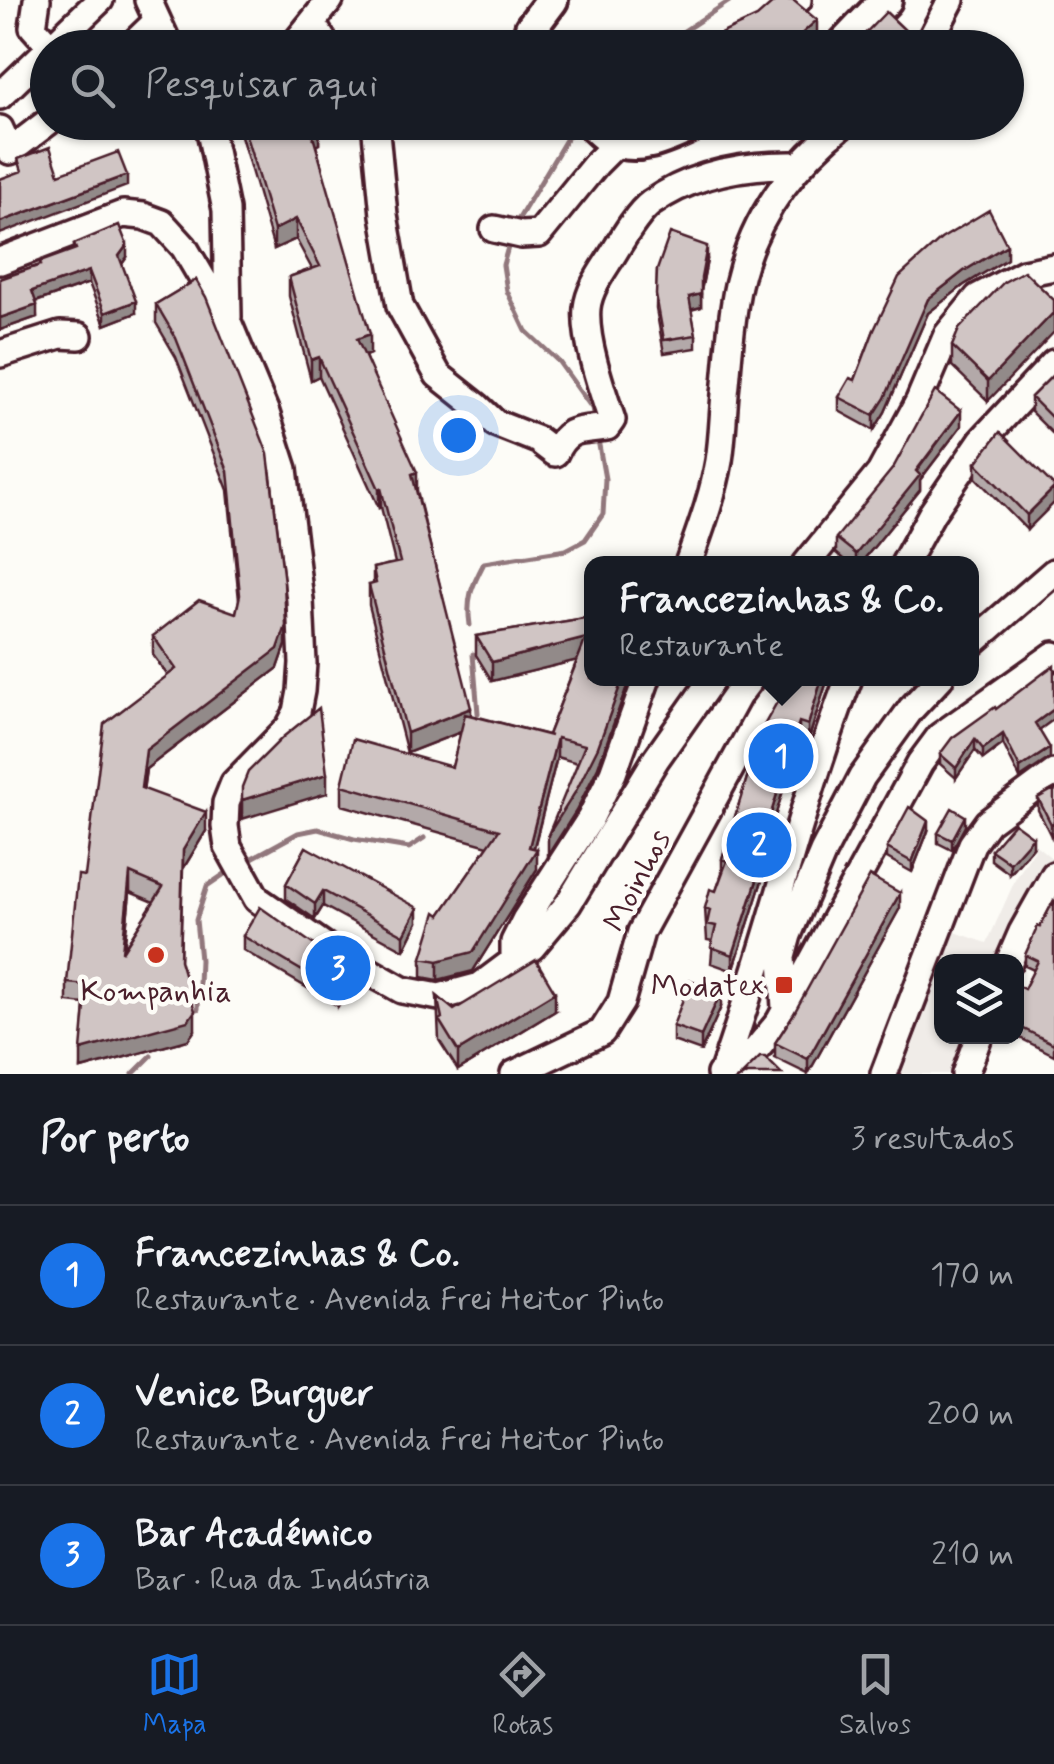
<!DOCTYPE html>
<html lang="pt">
<meta charset="utf-8">
<style>
:root{--surface:#171b24;--page:#20242c;--text:#f1f3f6;--muted:#9ea1a6;--line:#363941;--accent:#1a73e8}
body{margin:0;font-family:Mynerve,sans-serif;background:var(--page);color:var(--text)}
.controls{position:absolute;right:30px;bottom:30px;display:grid;overflow:hidden;border-radius:20px;box-shadow:0 2px 8px #0004}
.controls button{width:90px;height:90px;display:grid;place-items:center;padding:0;border:0;border-bottom:2px solid var(--line);background:var(--surface);color:var(--text);font:50px sans-serif}
.you{position:absolute;left:458px;top:435px;width:35px;height:35px;margin:-25px;border:8px solid #fff;border-radius:50%;background:#1a73e8;box-shadow:0 0 0 15px #1a73e833}
.badge{display:grid;place-items:center;width:65px;height:65px;border-radius:50%;background:var(--accent);color:#fff;font-size:32px;font-weight:700}
.pin{position:absolute;translate:-50% -50%;border:5px solid #fff;box-shadow:0 2px 10px #0006}
.popup{position:absolute;left:584px;top:556px;width:395px;height:130px;box-sizing:border-box;display:grid;place-content:center;border-radius:20px;background:var(--surface);filter:drop-shadow(0 2px 8px #0005);font-size:32px;white-space:nowrap;color:var(--muted)}
.popup b{font-size:38px;color:var(--text)}
.popup::after{content:'';position:absolute;left:50%;top:100%;margin-left:-20px;border:20px solid transparent;border-top-color:var(--surface)}
.list{margin:0;padding:0;list-style:none}
h2{display:flex;justify-content:space-between;align-items:center;height:130px;margin:0;padding:0 40px;font-size:42px}
h2 small{font-size:32px;font-weight:400;color:var(--muted)}
.list li{display:grid;grid-template-columns:65px 1fr auto;gap:30px;align-items:center;box-sizing:border-box;height:140px;padding:0 40px;border-top:2px solid var(--line)}
.list b{display:block;font-size:38px;white-space:nowrap}
.list p{margin:0;font-size:32px;white-space:nowrap;color:var(--muted)}
.list em{font-size:32px;font-style:normal;color:var(--muted)}
.icon{flex:none;width:55px;height:55px;fill:none;stroke:currentColor;stroke-width:2;stroke-linecap:round;stroke-linejoin:round}
.map{position:relative;flex:none;width:1054px;height:1074px;overflow:hidden}
.search{position:absolute;background:var(--surface);box-shadow:0 2px 8px #0004;left:30px;right:30px;top:30px;height:110px;display:flex;align-items:center;gap:25px;box-sizing:border-box;padding:0 35px;border-radius:55px;color:var(--muted);font-size:38px}
.sheet{height:550px;background:var(--surface)}
nav{display:flex;justify-content:space-around;align-items:center;box-sizing:border-box;height:140px;border-top:2px solid var(--line);background:var(--surface);font-size:28px;color:var(--muted)}
nav a{display:grid;justify-items:center;gap:5px}
nav .on{color:var(--accent)}
.map>svg:first-child{display:block}
</style>
<div class="map">
<svg width="1054" height="1074" viewBox="0 0 1054 1074">
<rect width="100%" height="100%" fill="#fdfcf7"/>
<filter id="ink" filterUnits="userSpaceOnUse"><feTurbulence type="fractalNoise" baseFrequency=".01" numOctaves="2"/><feDisplacementMap in="SourceGraphic" scale="20" xChannelSelector="R" yChannelSelector="G"/><feConvolveMatrix kernelMatrix="1 2 1 2 8 2 1 2 1" color-interpolation-filters="sRGB"/></filter>
<g filter="url(#ink)">
<path fill="#f0ece8" d="M 1037,846 L 1054,860 L 1054,869 L 1003,961 L 944,962 L 955,932 L 987,943 L 1016,878 Z
M 941,969 L 942,1036 L 974,1037 L 960,1074 L 902,1074 Z"/>
<g fill="none" stroke-linecap="round" stroke-linejoin="round">
<path stroke="#91777b" stroke-width="5" d="M 658,48 L 731,0
M 515,225 L 567,138 L 579,124
M 510,240 L 503,265 L 507,291 L 526,331 L 559,362 L 592,408 L 594,418
M 470,625 C 466,598 472,586 484,563 L 566,550 L 585,540 L 603,514 L 605,479 L 597,434
M 473,654 L 478,713
M 243,863 L 298,833 L 318,829 L 354,839 L 409,848 L 424,838
M 198,1009 L 200,960 L 196,920 L 207,886 L 229,871
M 133,1074 L 151,1056"/>
<g stroke="#4a1f2b" stroke-width="32">
<path id="minor" d="M 37,0 L 33,27 L 51,47
M 148,0 L 170,48
M 795,0 L 798,0
M 312,23 L 328,48
M 50,48 L 100,0
M 129,48 L 157,21
M 288,48 L 297,41 L 330,0
M 926,48 L 951,0
M 0,96 L 48,50
M 206,122 L 210,131 L 226,210 L 228,317
M 375,122 L 384,215 L 400,306 L 438,375 L 477,406 L 495,423 L 538,440 L 555,453 C 567,426 581,431 607,427 L 612,420 C 602,390 584,339 587,308 C 589,290 601,273 610,259 C 620,243 636,214 651,203 C 693,173 748,164 798,165
M 0,129 L 10,151 L 48,122
M 494,229 L 521,235 L 539,234 L 596,164 L 619,141
M 0,261 L 123,214 L 143,216 L 162,223 L 184,247 L 228,322 L 266,413 L 284,469 L 300,600 L 303,663 L 301,691 L 297,712 L 289,727 L 234,783 L 226,803 L 225,826 L 228,847 L 257,899 L 326,947 L 402,990 L 439,997 L 480,986 L 532,947 L 568,904 L 656,759 L 713,678
M 0,354 L 60,335 L 79,336
M 688,564 C 700,530 713,496 719,461 C 723,436 723,410 726,384 C 729,352 731,318 738,285 C 753,218 792,165 846,122
M 806,564 L 880,473 L 919,401 L 947,335 L 978,297 L 1024,273 L 1054,267
M 904,564 L 932,513 L 982,440 L 1054,363
M 971,644 L 1054,572
M 514,961 L 514,942 L 525,920 L 590,819 L 613,773 L 647,678
M 1009,962 L 1022,932 L 1054,875
M 785,1008 L 782,957 L 788,935 L 823,852 L 862,777 L 911,709 L 940,678
M 723,1071 C 769,941 800,807 849,678
M 514,1074 L 602,1032 L 621,1002 L 641,932 L 762,711 L 787,678
M 720,1074 L 756,1050 L 779,1022 L 920,763 L 940,736 L 1054,655
M 884,1074 L 972,844 L 988,822 L 1054,773
M 965,1074 L 979,1036"/>
</g>
<g stroke="#4a1f2b" stroke-width="38">
<path id="major" d="M 527,48 L 531,28 L 552,0
M 840,48 L 886,0
M 590,122 C 595,127 602,134 608,138 C 638,154 672,135 700,122"/>
</g>
<use href="#minor" stroke="#fdfcf7" stroke-width="25"/>
<use href="#major" stroke="#fdfcf7" stroke-width="30"/>
</g>
<path fill="#b3a9a9" stroke="#4a1f2b" stroke-width="2.5" fill-rule="evenodd" d="M 237,122 L 324,122 L 324,133 L 319,135 L 319,144 L 316,145 L 370,354 L 365,356 L 417,491 L 471,715 L 548,735 L 577,660 L 492,681 L 476,655 L 476,636 L 591,617 L 598,767 L 576,811 L 548,855 L 578,763 L 557,757 L 534,848 L 537,869 L 473,971 L 438,980 L 422,977 L 422,958 L 440,915 L 488,846 L 342,805 L 342,785 L 452,767 L 461,732 L 407,753 L 369,605 L 369,585 L 373,585 L 373,568 L 395,563 L 381,507 L 379,508 L 319,376 L 311,380 L 289,296 L 289,277 L 312,269 L 296,239 L 274,249 Z
M 788,122 L 818,122 L 798,136 Z
M 74,244 L 127,257 L 122,264 L 136,313 L 105,325 L 89,283 L 36,302 L 37,317 L 0,330 L 0,279 L 40,265 L 40,262 L 74,250 Z
M 1007,259 L 964,285 L 928,313 L 885,412 L 874,430 L 839,411 L 839,397 L 855,380 L 874,330 Z
M 707,260 L 701,291 L 701,307 L 691,310 L 696,335 L 696,348 L 664,353 L 656,309 L 657,270 Z
M 1024,271 L 988,401 L 952,366 L 952,346 Z
M 196,280 L 286,645 L 278,668 L 146,769 L 143,789 L 206,831 L 183,869 L 180,961 L 195,1030 L 188,1040 L 81,1069 L 85,1004 L 67,1002 L 67,983 L 85,876 L 168,676 L 153,655 L 153,636 L 236,613 L 239,600 L 228,490 L 176,357 L 156,323 L 156,304 ZM 130,892 L 154,902 L 124,948 Z
M 1054,374 L 1054,435 L 1031,412 L 1031,397 Z
M 961,426 L 920,480 L 920,490 L 860,564 L 849,564 L 836,553 L 836,538 Z
M 976,463 L 1054,486 L 1027,530 L 976,478 Z
M 826,678 L 826,684 L 808,741 L 799,739 L 765,848 L 767,865 L 733,971 L 711,963 L 713,941 L 707,940 L 705,908 L 716,891 L 722,874 L 722,859 L 762,729 Z
M 996,709 L 1039,730 L 1050,758 L 1020,778 L 1003,744 L 983,759 L 975,750 L 956,778 L 940,764 L 940,754 Z
M 1054,789 L 1051,836 L 1038,810 L 1038,798 Z
M 965,826 L 952,850 L 938,843 L 938,833 Z
M 928,831 L 912,872 L 887,858 L 887,848 Z
M 306,847 L 418,922 L 404,950 L 323,906 L 315,919 L 286,899 L 286,884 Z
M 1033,847 L 1010,874 L 991,860 L 991,850 Z
M 1054,900 L 1054,1055 L 1016,1036 L 1016,985 L 1024,989 L 1034,970 L 1025,966 L 1025,955 Z
M 900,908 L 808,1074 L 775,1058 L 775,1043 L 793,1015 Z
M 243,936 L 353,981 L 338,1006 L 243,950 Z
M 437,996 L 454,1010 L 555,1011 L 458,1070 L 439,1040 Z
M 721,1007 L 701,1051 L 673,1041 L 673,1026 Z"/>
<path fill="#928a89" stroke="#4a1f2b" stroke-width="2.5" d="M 817,20 L 817,40 L 809,48 L 778,48 Z
M 908,33 L 908,48 L 897,48 Z
M 317,122 L 324,122 L 324,133 L 319,135 L 319,144 L 311,148 L 311,129 Z
M 798,122 L 818,122 L 798,136 Z
M 127,175 L 127,186 L 0,234 L 0,222 Z
M 296,219 L 296,239 L 274,249 L 274,230 Z
M 127,245 L 127,257 L 119,268 L 119,256 Z
M 1007,245 L 1007,259 L 964,285 L 928,313 L 885,412 L 874,430 L 874,415 L 928,299 L 964,271 Z
M 707,246 L 707,260 L 701,291 L 701,278 Z
M 89,271 L 89,283 L 32,303 L 32,291 Z
M 701,294 L 701,307 L 689,310 L 689,297 Z
M 136,301 L 136,313 L 105,325 L 105,313 Z
M 37,305 L 37,317 L 0,330 L 0,318 Z
M 1054,312 L 1054,332 L 988,401 L 988,381 Z
M 370,334 L 370,354 L 357,359 L 357,339 Z
M 319,357 L 319,376 L 311,380 L 311,360 Z
M 961,411 L 961,426 L 920,480 L 920,490 L 860,564 L 856,564 L 856,554 Z
M 417,472 L 417,491 L 412,493 L 412,474 Z
M 381,488 L 381,507 L 379,508 L 379,489 Z
M 1054,488 L 1054,503 L 1027,530 L 1027,515 Z
M 286,626 L 286,645 L 278,668 L 146,769 L 141,807 L 141,788 L 146,750 Z
M 586,638 L 586,658 L 492,681 L 492,662 Z
M 623,678 L 630,678 L 598,767 L 576,811 L 548,855 L 548,835 Z
M 822,678 L 826,678 L 826,684 L 808,741 L 808,725 Z
M 471,708 L 471,728 L 407,753 L 407,733 Z
M 1054,709 L 1054,719 L 1035,733 L 1035,723 Z
M 799,722 L 799,739 L 761,862 L 761,846 Z
M 1003,734 L 1003,744 L 983,759 L 983,749 Z
M 557,738 L 557,757 L 531,858 L 537,849 L 537,869 L 473,971 L 438,980 L 438,961 L 529,847 Z
M 975,739 L 975,750 L 956,778 L 956,768 Z
M 1050,748 L 1050,758 L 1020,778 L 1020,768 Z
M 327,774 L 327,793 L 242,819 L 242,800 Z
M 206,812 L 206,831 L 183,869 L 183,850 Z
M 965,816 L 965,826 L 952,850 L 952,840 Z
M 928,821 L 928,831 L 912,872 L 912,862 Z
M 1054,822 L 1054,835 L 1051,836 L 1051,824 Z
M 1033,837 L 1033,847 L 1010,874 L 1010,863 Z
M 767,849 L 767,865 L 733,971 L 733,955 Z
M 130,873 L 130,892 L 122,971 L 122,952 Z
M 323,891 L 323,906 L 315,919 L 315,904 Z
M 900,893 L 900,908 L 808,1074 L 808,1059 Z
M 418,908 L 418,922 L 404,950 L 404,935 Z
M 353,967 L 353,981 L 338,1006 L 338,992 Z
M 555,992 L 555,1011 L 458,1070 L 458,1051 Z
M 721,992 L 721,1007 L 701,1051 L 701,1036 Z
M 195,1011 L 195,1030 L 188,1040 L 81,1069 L 81,1050 Z"/>
<path fill="#d0c5c4" stroke="#4a1f2b" stroke-width="2.5" fill-rule="evenodd" d="M 776,0 L 793,0 L 817,20 L 796,39 L 778,48 L 690,48 L 757,17 Z
M 886,12 L 908,33 L 897,48 L 851,48 Z
M 242,122 L 318,122 L 319,124 L 311,129 L 370,334 L 357,339 L 417,472 L 412,474 L 471,708 L 407,733 L 369,585 L 376,583 L 373,568 L 400,562 L 381,488 L 379,489 L 319,357 L 311,360 L 289,277 L 320,266 L 296,219 L 274,230 Z
M 50,147 L 59,174 L 118,152 L 127,175 L 0,222 L 0,179 L 22,171 L 18,159 Z
M 989,210 L 1007,245 L 964,271 L 928,299 L 885,398 L 874,415 L 839,397 L 850,378 L 855,380 L 874,330 L 899,277 L 941,239 Z
M 119,225 L 127,245 L 119,256 L 136,301 L 105,313 L 89,271 L 32,291 L 37,305 L 0,318 L 0,279 L 41,265 L 40,262 L 76,249 L 74,244 Z
M 670,233 L 707,246 L 701,278 L 701,294 L 689,297 L 696,335 L 664,340 L 656,295 L 657,270 Z
M 1024,271 L 1054,300 L 1054,312 L 988,381 L 952,346 L 959,329 L 1004,282 Z
M 196,280 L 206,297 L 268,454 L 284,582 L 286,626 L 278,649 L 146,750 L 141,788 L 206,812 L 183,850 L 180,960 L 195,1011 L 188,1021 L 81,1050 L 87,985 L 67,983 L 78,875 L 85,876 L 104,724 L 176,669 L 153,636 L 199,600 L 236,613 L 240,595 L 228,471 L 176,338 L 156,304 ZM 130,873 L 163,887 L 122,952 Z
M 1054,374 L 1054,420 L 1031,397 Z
M 935,391 L 961,411 L 916,471 L 920,475 L 856,554 L 836,538 L 893,468 Z
M 1000,432 L 1054,486 L 1054,488 L 1027,515 L 976,463 Z
M 591,617 L 591,678 L 623,678 L 598,747 L 576,791 L 548,835 L 585,745 L 557,738 L 529,847 L 537,849 L 473,952 L 438,961 L 422,958 L 436,912 L 440,915 L 499,830 L 342,785 L 353,739 L 452,767 L 465,714 L 551,736 L 548,735 L 586,638 L 492,662 L 476,636 Z
M 1054,665 L 1054,709 L 1035,723 L 1050,748 L 1020,768 L 1003,734 L 983,749 L 975,739 L 956,768 L 940,754 L 952,738 L 995,707 L 996,709 Z
M 795,678 L 822,678 L 808,725 L 799,722 L 761,846 L 767,849 L 733,955 L 711,947 L 716,926 L 707,924 L 710,910 L 705,908 L 710,889 L 716,891 L 727,861 L 722,859 L 762,729 L 776,704 Z
M 319,708 L 327,774 L 242,800 L 242,787 L 248,772 L 283,737 Z
M 1054,789 L 1054,822 L 1051,824 L 1038,798 Z
M 909,807 L 928,821 L 912,862 L 887,848 Z
M 952,808 L 965,816 L 952,840 L 938,833 Z
M 1014,823 L 1033,837 L 1010,863 L 991,850 Z
M 306,847 L 418,908 L 404,935 L 323,891 L 315,904 L 286,884 Z
M 870,876 L 900,893 L 808,1059 L 775,1043 L 793,1015 Z
M 1054,900 L 1054,1044 L 1016,1025 L 1016,985 L 1024,989 L 1038,961 L 1025,955 L 1037,928 L 1038,926 L 1040,927 Z
M 260,907 L 317,947 L 353,967 L 338,992 L 243,936 Z
M 536,960 L 555,992 L 458,1051 L 439,1020 L 442,1018 L 437,996 L 454,1010 Z
M 690,980 L 721,992 L 701,1036 L 673,1026 Z
M 760,1057 L 765,1057 L 782,1074 L 743,1074 Z"/>
</g>
<g fill="#c8321e" stroke="#fdfcf7" stroke-width="4">
<circle cx="156" cy="955" r="10"/>
<rect x="774" y="975" width="20" height="20" rx="5"/>
</g>
<g text-anchor="middle" stroke-width="9" stroke-linejoin="round" paint-order="stroke">
<g font-size="32" fill="#4a1f2b" stroke="#fdfcf7">
<text transform="translate(636 880) rotate(-63)" y="11">Moinhos</text>
</g>
<g font-size="32" fill="#4a1f2b" stroke="#fdfcf7" text-anchor="end">
<text x="764" y="996">Modatex</text>
<text x="156" y="1001" text-anchor="middle">Kompanhia</text>
</g>
</g>
</svg>
<div class="controls">
<button><svg class="icon" aria-label="layers" viewBox="0 0 24 24"><path d="M12 4l9 5-9 5-9-5zM3 14l9 5 9-5"/></svg></button>
</div>
<div class="you"></div>
<div class="pin badge" style="left:781px;top:756px">1</div>
<div class="popup"><b>Francezinhas &amp; Co.</b>Restaurante</div>
<div class="pin badge" style="left:759px;top:845px">2</div>
<div class="pin badge" style="left:338px;top:968px">3</div>
<div class="search"><svg class="icon" aria-label="search" viewBox="0 0 24 24"><circle cx="10" cy="10" r="6"/><path d="M15 15l6 6"/></svg>Pesquisar aqui</div>
</div>
<section class="sheet">
<h2>Por perto<small>3 resultados</small></h2>
<ul class="list">
<li><span class="badge">1</span><div><b>Francezinhas &amp; Co.</b><p>Restaurante · Avenida Frei Heitor Pinto</p></div><em>170 m</em></li>
<li><span class="badge">2</span><div><b>Venice Burguer</b><p>Restaurante · Avenida Frei Heitor Pinto</p></div><em>200 m</em></li>
<li><span class="badge">3</span><div><b>Bar Académico</b><p>Bar · Rua da Indústria</p></div><em>210 m</em></li>
</ul>
</section>
<nav>
<a class="on"><svg class="icon" aria-label="map" viewBox="0 0 24 24"><path d="M3 6l6-2 6 2 6-2v14l-6 2-6-2-6 2zM9 4v14M15 6v14"/></svg>Mapa</a>
<a><svg class="icon" aria-label="directions" viewBox="0 0 24 24"><path d="M12 3l9 9-9 9-9-9zM9 14v-3h6M13 9l2 2-2 2"/></svg>Rotas</a>
<a><svg class="icon" aria-label="saved" viewBox="0 0 24 24"><path d="M7 4h10v16l-5-4-5 4z"/></svg>Salvos</a>
</nav>
